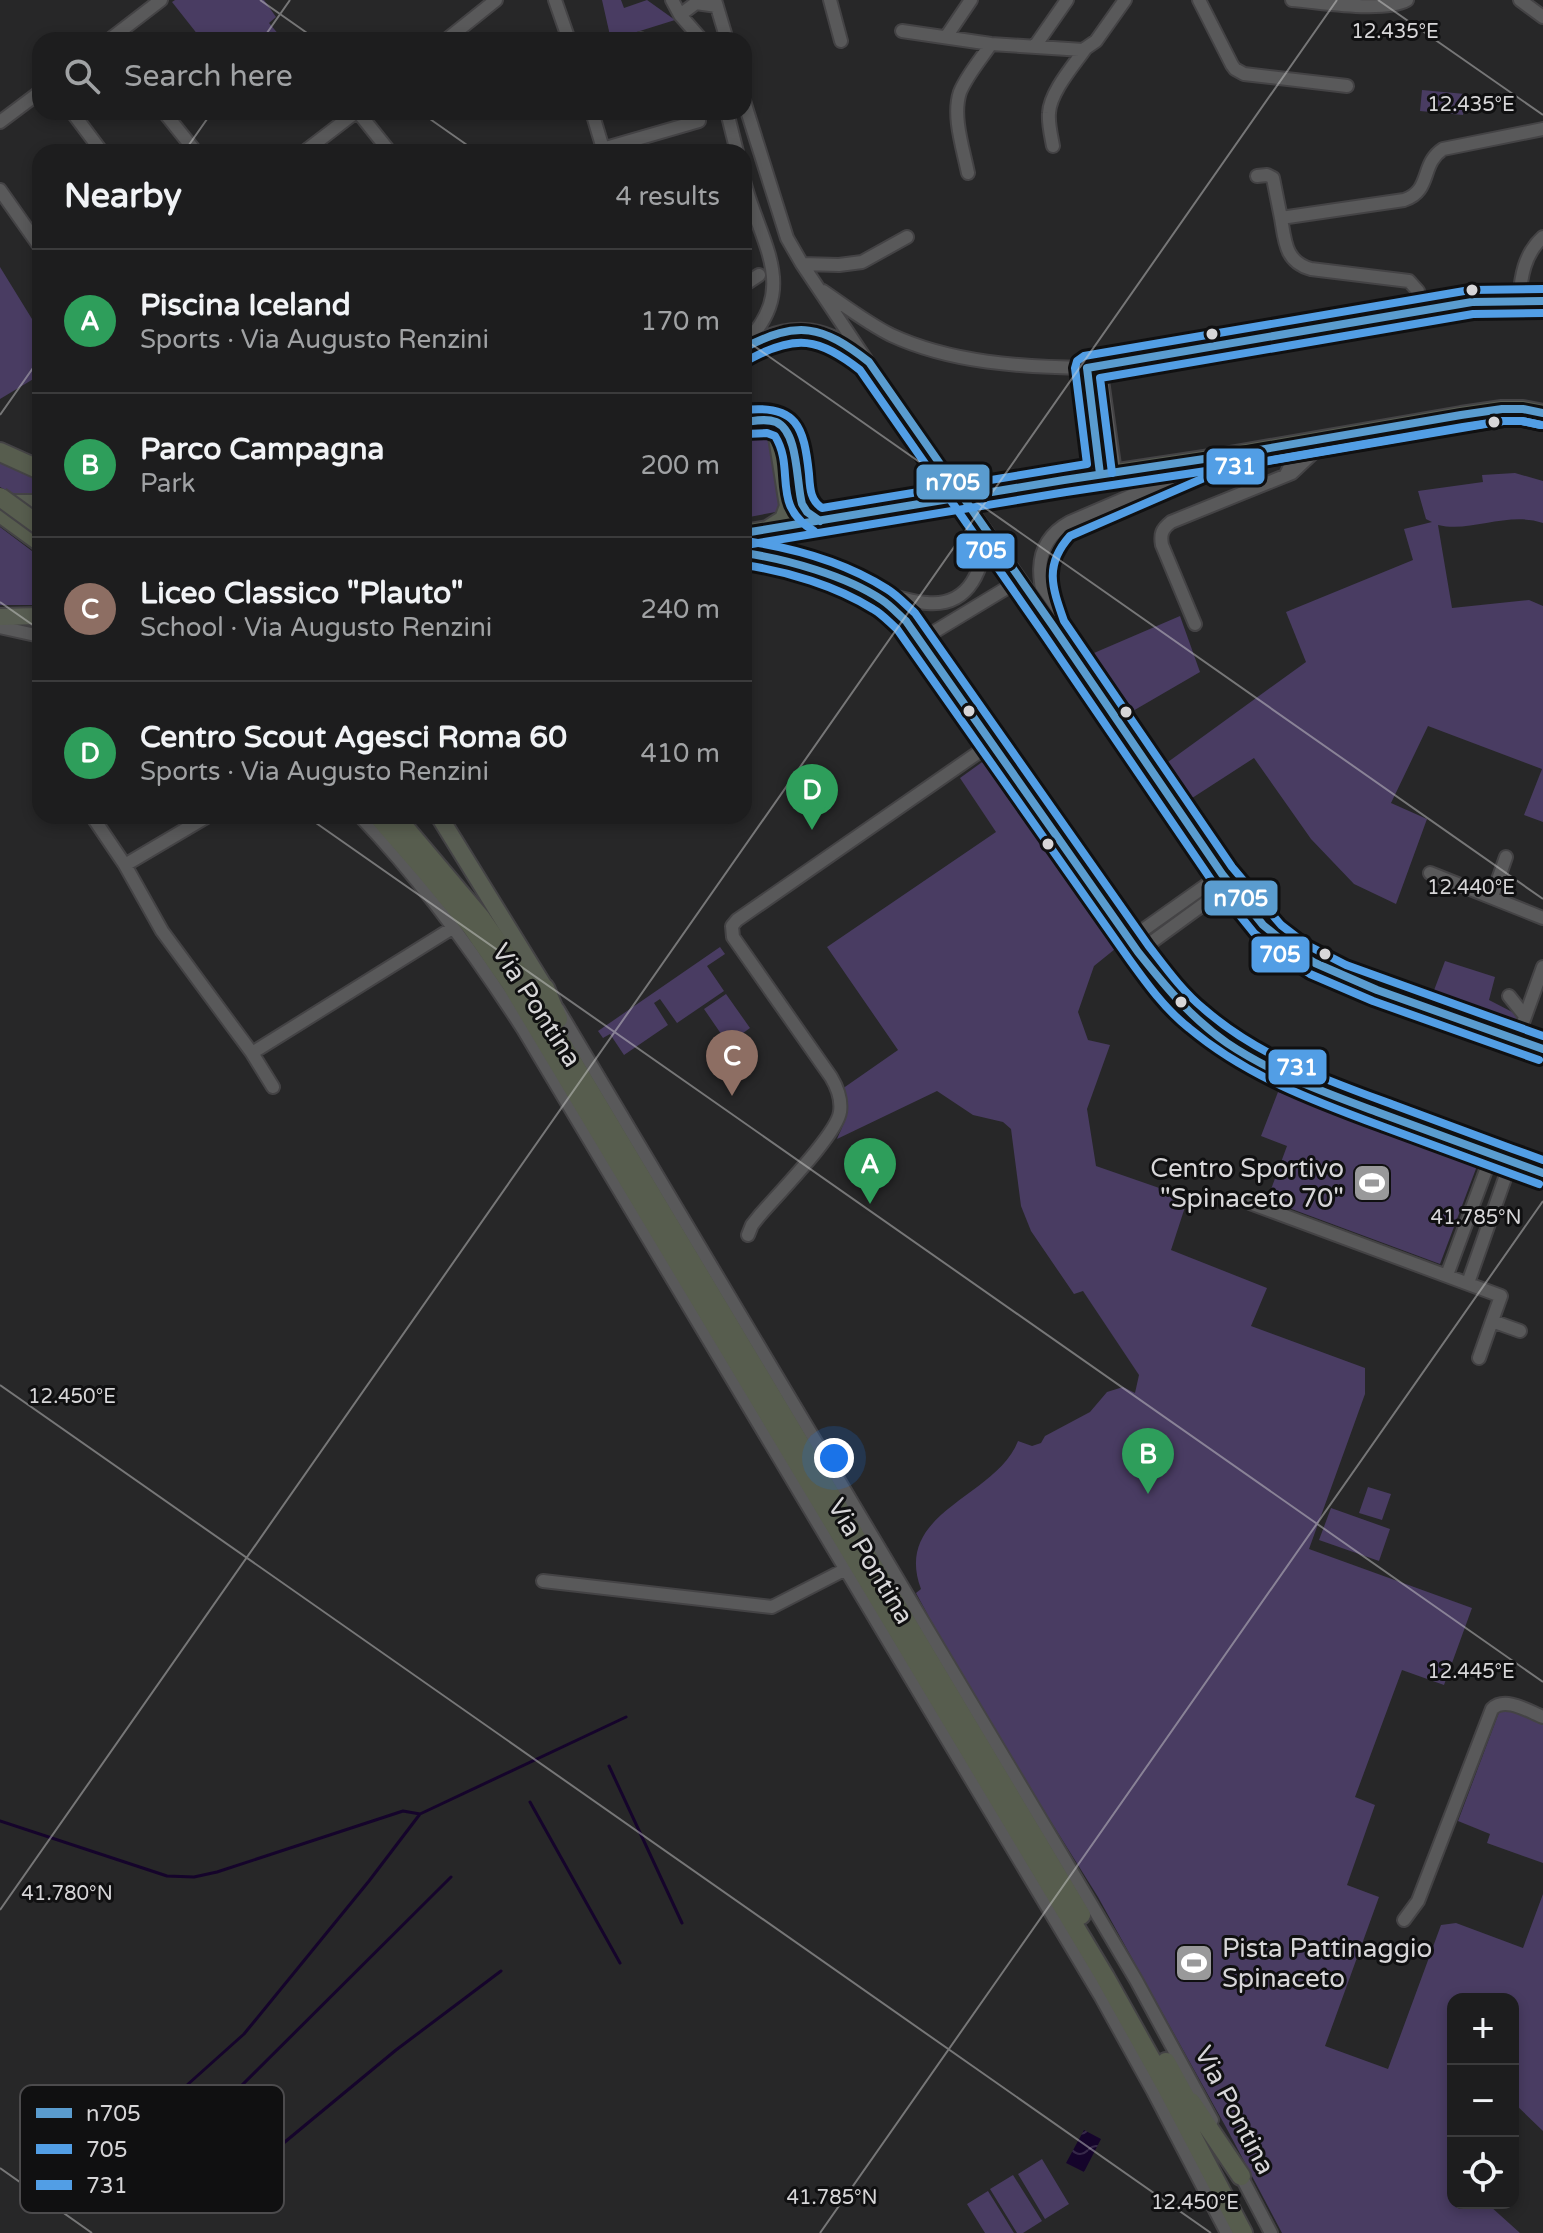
<!DOCTYPE html>
<meta charset="utf-8">
<style>
:root{--surface:#1d1d1e;--page:#2a2a2b;--text:#f1f3f6;--muted:#a0a2a4;--line:#3b3b3c;--accent:#ea580c}
body{margin:0;font-family:"Varela Round",sans-serif;background:var(--page);color:var(--text)}
.controls{position:absolute;right:24px;bottom:24px;display:grid;overflow:hidden;border-radius:16px;box-shadow:0 4px 12px #0003}
.controls button{width:72px;height:72px;display:grid;place-items:center;padding:0;border:0;border-bottom:2px solid var(--line);background:var(--surface);color:var(--text);font:40px sans-serif}
.you{position:absolute;left:834px;top:1458px;width:28px;height:28px;margin:-20px;border:6px solid #fff;border-radius:50%;background:#1a73e8;box-shadow:0 0 0 12px #1a73e833}
.badge{display:grid;place-items:center;width:52px;height:52px;border-radius:50%;background:var(--accent);color:#fff;font-size:26px;font-weight:700}
.pin{position:absolute;translate:-50% -66px;filter:drop-shadow(0 2px 4px #0008)}
.pin::after{content:'';position:absolute;top:42px;width:28px;height:24px;background:inherit;clip-path:polygon(0 0,100% 0,50% 100%)}
.list{margin:0;padding:0;list-style:none}
h2{display:flex;justify-content:space-between;align-items:center;height:104px;margin:0;padding:0 32px;font-size:34px}
h2 small{font-size:26px;font-weight:400;color:var(--muted)}
.list li{display:grid;grid-template-columns:52px 1fr auto;gap:24px;align-items:center;box-sizing:border-box;height:144px;padding:0 32px;border-top:2px solid var(--line)}
.list b{display:block;font-size:30px;white-space:nowrap}
.list p{margin:0;font-size:26px;white-space:nowrap;color:var(--muted)}
.list em{font-size:26px;font-style:normal;color:var(--muted)}
.icon{flex:none;width:44px;height:44px;fill:none;stroke:currentColor;stroke-width:2;stroke-linecap:round;stroke-linejoin:round}
.map{position:relative;flex:none;width:1543px;height:2233px;overflow:hidden}
.search{position:absolute;background:var(--surface);box-shadow:0 4px 12px #0003;left:32px;top:32px;width:720px;height:88px;display:flex;align-items:center;gap:20px;box-sizing:border-box;padding:0 28px;border-radius:24px;color:var(--muted);font-size:30px}
.panel{position:absolute;background:var(--surface);box-shadow:0 4px 12px #0003;left:32px;top:144px;width:720px;height:680px;border-radius:24px}
.map>svg:first-child{display:block}
</style>
<div class="map">
<svg width="1543" height="2233" viewBox="0 0 1543 2233">
<defs>
<pattern id="water-waves" width="16" height="10" patternUnits="userSpaceOnUse" patternTransform="scale(2)"><rect width="16" height="10" fill="#15042b"/><path d="M0 5q4-4 8 0t8 0" fill="none" stroke="#362849"/></pattern>
</defs>
<rect width="100%" height="100%" fill="#272728"/>
<path fill="#493c62" d="M 175,0 L 264,0 L 276,17 L 269,23 L 280,36 L 275,40 L 202,40 L 172,2 Z
M 602,0 L 621,0 L 624,8 L 647,0 L 675,20 L 611,40 Z
M 1422,90 L 1465,94 L 1463,115 L 1420,111 Z
M 0,267 L 40,332 L 40,375 L 0,399 Z
M 744,435 L 766,435 L 770,440 L 781,511 L 744,518 Z
M 0,461 L 40,479 L 40,495 L 19,497 L 0,487 Z
M 1515,473 L 1543,481 L 1543,523 C 1508,511 1471,533 1438,525 L 1452,608 L 1529,600 L 1543,606 L 1543,822 L 1524,815 L 1542,769 L 1428,726 L 1391,803 L 1427,819 L 1396,904 L 1354,884 L 1311,839 L 1254,758 L 1186,802 L 1161,767 L 1306,662 L 1286,612 L 1413,560 L 1404,529 L 1432,522 L 1426,519 L 1418,491 L 1483,482 L 1482,475 Z
M 0,527 L 40,557 L 40,605 L 0,605 Z
M 1180,616 L 1200,672 L 1126,715 L 1087,656 Z
M 985,760 C 1004,775 1021,799 1033,820 C 1041,834 1043,850 1058,856 L 1120,945 L 1094,966 L 1078,1012 L 1088,1040 L 1110,1045 L 1087,1109 L 1096,1166 L 1188,1198 L 1171,1250 L 1267,1288 L 1251,1326 L 1365,1368 L 1365,1394 L 1309,1549 L 1472,1608 L 1444,1685 L 1402,1670 L 1355,1797 L 1375,1805 L 1347,1885 L 1379,1897 L 1325,2046 L 1388,2069 L 1441,1925 L 1456,1923 L 1523,1948 L 1543,1894 L 1543,2131 L 1513,2102 L 1513,1999 L 1453,1999 L 1453,2117 L 1447,2124 L 1453,2129 L 1453,2203 L 1492,2203 L 1490,2206 L 1520,2233 L 1282,2233 L 1227,2129 L 1098,1897 L 968,1689 L 916,1593 L 921,1589 C 892,1511 996,1498 1018,1441 L 1032,1446 L 1041,1443 L 1045,1436 L 1090,1412 L 1107,1392 L 1123,1387 L 1135,1393 L 1139,1375 L 1083,1291 L 1074,1294 L 1031,1231 L 1021,1206 L 1011,1129 L 1003,1122 L 973,1115 L 937,1091 L 837,1139 C 846,1118 851,1112 842,1089 L 898,1050 L 827,947 L 996,832 L 960,778 Z
M 720,947 L 725,954 L 707,966 L 724,991 L 677,1023 L 660,999 L 654,1003 L 668,1025 L 624,1055 L 610,1034 L 603,1038 L 598,1031 Z
M 1445,961 L 1495,977 L 1489,1000 L 1520,1016 L 1516,1028 L 1430,1001 Z
M 726,994 L 750,1028 L 728,1044 L 704,1009 Z
M 1278,1092 L 1477,1166 L 1440,1264 L 1267,1200 L 1287,1146 L 1261,1136 Z
M 1368,1487 L 1391,1494 L 1382,1520 L 1359,1513 Z
M 1331,1508 L 1390,1529 L 1379,1561 L 1319,1540 Z
M 1501,1707 L 1543,1723 L 1543,1863 L 1487,1843 L 1490,1834 L 1458,1821 Z
M 1042,2159 L 1069,2204 L 1045,2219 L 1018,2174 Z
M 1013,2175 L 1042,2221 L 1023,2233 L 1017,2233 L 990,2189 Z
M 988,2191 L 1014,2233 L 985,2233 L 967,2204 Z"/>
<path fill="url(#water-waves)" d="M 1084,2130 L 1101,2139 L 1084,2172 L 1066,2163 Z"/>
<g fill="none" stroke-linecap="round" stroke-linejoin="round">
<path stroke="#15042b" stroke-width="3" d="M 609,1766 L 682,1923
M 530,1802 L 620,1963
M 0,1821 L 167,1876 L 194,1877 L 217,1872 L 403,1811 L 420,1814
M 177,2094 L 244,2034 L 369,1881 L 420,1814 L 626,1717
M 215,2112 L 451,1877
M 269,2159 L 280,2146 L 396,2050 L 501,1971"/>
<g stroke="#444345" stroke-width="16">
<path id="minor" d="M 555,0 L 569,40
M 672,0 L 680,15 L 702,40
M 715,0 L 727,40
M 830,0 L 841,41
M 1199,0 L 1232,65 L 1235,69 L 1244,74 L 1347,86
M 1292,0 C 1321,2 1383,13 1407,0
M 1520,0 L 1543,17
M 680,15 L 696,3 L 717,6
M 902,31 L 991,44 L 1083,50 L 1096,41 L 1125,0
M 946,37 L 971,0
M 109,40 L 161,0
M 446,40 L 496,0
M 639,40 L 641,39
M 1035,46 L 1067,0
M 744,101 L 787,238 L 802,264 L 883,385
M 72,112 L 102,152
M 164,112 L 196,152
M 358,112 L 390,152
M 592,112 L 604,152
M 727,112 L 737,152
M 0,122 L 40,92
M 1053,146 C 1051,135 1048,123 1049,113 C 1050,92 1074,65 1085,49
M 304,152 L 356,112
M 592,152 L 699,121
M 968,173 C 963,148 952,116 960,92 C 967,75 981,59 991,44
M 1257,176 L 1267,175 L 1273,178 L 1281,218 L 1404,200 C 1432,191 1420,164 1443,149 L 1543,129
M 744,181 C 760,243 801,289 744,344
M 0,190 L 40,247
M 1281,218 C 1285,241 1285,262 1311,269 L 1409,281 L 1418,291 L 1420,312
M 802,264 L 839,265 L 862,262 L 907,237
M 744,285 L 759,275
M 823,291 C 845,306 867,323 891,335 C 951,363 1022,367 1087,368
M 1519,300 C 1521,277 1524,254 1543,237
M 749,345 C 787,323 824,324 858,353
M 1100,366 L 1115,472
M 1278,446 C 1293,455 1294,461 1285,476
M 1210,462 L 1070,522 C 1026,546 1040,588 1053,626 L 1222,874 L 1263,925 L 1290,947 L 1315,963 L 1377,990 L 1543,1049
M 744,553 C 778,556 854,582 882,600 C 890,606 898,614 906,621 L 1138,952 L 1174,998 L 1195,1018 L 1227,1043 L 1263,1065 L 1321,1091 L 1543,1173
M 872,590 C 889,594 909,602 927,603 C 971,607 984,567 986,531
M 1195,624 L 1162,545 C 1160,534 1162,529 1171,522 L 1292,473 L 1329,438
M 0,627 L 40,636
M 919,641 L 1020,580
M 92,816 L 125,865 L 162,931 L 252,1053 L 273,1087
M 360,816 C 422,881 475,954 523,1029 L 1101,1997 L 1153,2091 L 1227,2233
M 125,865 L 208,816
M 1430,873 L 1543,918
M 1492,897 L 1506,857
M 1129,940 L 1222,874
M 1138,952 L 1230,885
M 1509,996 L 1525,1016
M 558,1009 L 1068,1865 L 1136,1980 L 1212,2120
M 1517,1039 L 1543,967
M 252,1053 L 454,927
M 1250,1203 L 1501,1296 L 1492,1321 L 1520,1331
M 748,1235 L 752,1225 L 760,1215 C 777,1195 837,1134 840,1112 C 842,1099 837,1087 831,1077 L 733,937 L 732,926 L 737,920 L 992,743
M 1447,1275 L 1492,1154
M 1468,1283 L 1511,1161
M 1479,1358 L 1492,1321
M 543,1581 L 772,1607 L 846,1569
M 1404,1920 L 1418,1901 L 1492,1709 C 1505,1696 1528,1711 1543,1717
M 1239,2172 L 1271,2233"/>
</g>
<g stroke="#444345" stroke-width="20">
<path id="major" d="M 768,421 L 777,437 L 788,506 L 783,519 L 769,528
M 744,422 C 754,421 766,419 776,422 C 801,432 793,483 802,504 C 805,512 813,517 820,521
M 1100,474 L 1087,368 L 1472,302 L 1508,300 L 1543,301
M 2,503 L 40,503
M 744,533 L 1064,480 L 1224,456 L 1461,415 L 1502,409 L 1523,409 L 1543,413
M 0,617 L 40,616
M 439,816 L 545,988"/>
</g>
<g stroke="#444345" stroke-width="22">
<path id="highway" d="M 0,452 L 40,470
M 0,513 L 40,542
M 378,816 L 424,869 L 471,926 L 511,984 L 1105,1977 L 1166,2086 L 1243,2233
M 395,816 L 481,918 L 523,979 L 1081,1915
M 545,988 L 558,1019
M 1166,2062 L 1194,2113
M 1191,2102 L 1241,2176"/>
</g>
<use href="#minor" stroke="#59595a" stroke-width="12"/>
<use href="#major" stroke="#585d52" stroke-width="16"/>
<use href="#highway" stroke="#575d4e" stroke-width="18"/>
<g stroke="#444345" stroke-width="16" stroke-linecap="butt">
<path id="minor-bridge" d="M 883,385 L 1053,626"/>
</g>
<g stroke="#444345" stroke-width="22" stroke-linecap="butt">
<path id="highway-bridge" d="M 0,497 L 40,526"/>
</g>
<use href="#minor-bridge" stroke="#59595a" stroke-width="12"/>
<use href="#highway-bridge" stroke="#575d4e" stroke-width="18"/>
<g stroke="#101011" stroke-width="14">
<path id="bus-1" d="M 744,348 C 798,320 822,325 869,362 L 1053,626 L 1222,874 L 1263,925 L 1290,947 L 1315,963 L 1377,990 L 1543,1049
M 744,422 C 754,421 766,418 776,422 C 799,432 796,483 802,504 L 807,512 L 820,521
M 1100,474 L 1087,368 L 1472,302 L 1543,301
M 744,533 L 1064,480 L 1224,456 L 1461,415 L 1502,409 L 1523,409 L 1543,413
M 744,553 C 786,559 847,576 882,600 C 891,606 898,614 906,621 L 1138,952 C 1165,986 1191,1018 1227,1043 C 1273,1074 1326,1093 1377,1112 C 1432,1132 1488,1153 1543,1173"/>
</g>
<g stroke="#101011" stroke-width="14">
<path id="bus-2" d="M 750,359 C 796,334 819,338 860,370 L 1043,633 L 1212,881 L 1254,933 L 1282,956 L 1310,974 L 1373,1001 L 1539,1060
M 745,434 L 767,433 L 775,436 C 796,470 770,505 814,531
M 1112,473 L 1100,378 L 1473,314 L 1543,313
M 746,545 L 1066,492 L 1226,468 L 1463,427 L 1503,421 L 1522,421 L 1541,425
M 744,565 C 787,571 836,586 873,609 C 882,614 889,622 897,629 L 1129,959 C 1147,984 1165,1009 1189,1028 C 1246,1076 1314,1101 1384,1127 C 1436,1146 1487,1165 1539,1184"/>
</g>
<g stroke="#101011" stroke-width="14">
<path id="bus-3" d="M 744,410 C 797,404 804,427 809,474 C 810,488 810,500 822,508 L 1087,464 L 1075,368 L 1077,361 L 1084,356 L 1470,290 L 1543,289
M 1541,425 L 1522,421 L 1503,421 L 1227,468 L 1070,536 C 1044,565 1052,587 1064,621 L 1232,867 L 1281,925 L 1307,945 L 1346,965 L 1543,1036
M 746,541 C 793,548 846,563 887,589 C 897,595 906,605 915,613 L 1148,945 C 1165,967 1182,991 1204,1009 C 1259,1057 1326,1080 1394,1105 C 1443,1123 1493,1142 1543,1160"/>
</g>
<use href="#bus-1" stroke="#5a9ccf" stroke-width="8"/>
<use href="#bus-2" stroke="#529ee5" stroke-width="8"/>
<use href="#bus-3" stroke="#529ee5" stroke-width="8"/>
</g>
<path fill="none" stroke="#d7d6d8" stroke-width="2" stroke-opacity="0.45" d="M 260,0 L 317,40M 1378,0 L 1543,115M 262,40 L 290,0M 420,112 L 477,152M 184,152 L 212,112M 744,339 L 1543,899M 0,415 L 40,358M 0,602 L 40,630M 306,816 L 1543,1682M 0,1385 L 1211,2233M 0,1910 L 1337,0M 0,2168 L 92,2233M 820,2233 L 1543,1201"/>
<defs>
<g id="stadium-square" transform="scale(2)"><rect x="-9" y="-9" width="18" height="18" rx="4" fill="#99999a" stroke="#101011"/><path d="M0-5a6.5 5 0 1 0 0 10a6.5 5 0 1 0 0-10ZM-3.5-1.8h7v3.6h-7Z" fill="#fff"/></g>
</defs>
<g fill-rule="evenodd">
<use href="#stadium-square" x="1372" y="1183"/>
<use href="#stadium-square" x="1194" y="1963"/>
</g>
<g fill="#d7d6d8" stroke="#101011" stroke-width="3">
<circle cx="1472" cy="290" r="7"/>
<circle cx="1212" cy="334" r="7"/>
<circle cx="1494" cy="422" r="7"/>
<circle cx="969" cy="711" r="7"/>
<circle cx="1126" cy="712" r="7"/>
<circle cx="1048" cy="844" r="7"/>
<circle cx="1325" cy="954" r="7"/>
<circle cx="1181" cy="1002" r="7"/>
</g>
<g text-anchor="middle" stroke-width="6" stroke-linejoin="round" paint-order="stroke">
<g font-size="26" fill="#d7d6d8" stroke="#101011">
<text transform="translate(537 1005) rotate(57)" y="9">Via Pontina</text>
<text transform="translate(871 1561) rotate(59)" y="9">Via Pontina</text>
<text transform="translate(1235 2110) rotate(62)" y="9">Via Pontina</text>
</g>
<g font-size="26" fill="#d7d6d8" stroke="#101011" text-anchor="end">
<text x="1344" y="1177">Centro Sportivo<tspan x="1344" dy="30">"Spinaceto 70"</tspan></text>
<text x="1222" y="1957" text-anchor="start">Pista Pattinaggio<tspan x="1222" dy="30">Spinaceto</tspan></text>
</g>
</g>
<rect x="20" y="2085" width="264" height="128" rx="12" fill="#101011" stroke="#4c4b4d" stroke-width="2"/>
<rect x="36" y="2108" width="36" height="10" fill="#5a9ccf"/>
<rect x="36" y="2144" width="36" height="10" fill="#529ee5"/>
<rect x="36" y="2180" width="36" height="10" fill="#529ee5"/>
<g font-size="22" fill="#d7d6d8">
<text x="86" y="2121">n705</text>
<text x="86" y="2157">705</text>
<text x="86" y="2193">731</text>
</g>
<g font-size="20" text-anchor="middle" fill="#d7d6d8" stroke="#101011" stroke-width="6" stroke-linejoin="round" paint-order="stroke">
<text x="1395" y="38">12.435°E</text>
<text x="1471" y="111">12.435°E</text>
<text x="1471" y="894">12.440°E</text>
<text x="1476" y="1224">41.785°N</text>
<text x="72" y="1403">12.450°E</text>
<text x="1471" y="1678">12.445°E</text>
<text x="67" y="1900">41.780°N</text>
<text x="832" y="2204">41.785°N</text>
<text x="1195" y="2209">12.450°E</text>
</g>
<g stroke="#101011" stroke-width="3">
<rect x="1205" y="447" width="61" height="39" rx="8" fill="#529ee5"/>
<rect x="915" y="463" width="76" height="38" rx="8" fill="#5a9ccf"/>
<rect x="955" y="532" width="61" height="38" rx="8" fill="#529ee5"/>
<rect x="1203" y="879" width="76" height="38" rx="8" fill="#5a9ccf"/>
<rect x="1250" y="935" width="61" height="39" rx="8" fill="#529ee5"/>
<rect x="1267" y="1048" width="61" height="38" rx="8" fill="#529ee5"/>
</g>
<g font-size="22" text-anchor="middle" font-weight="bold" fill="#fff">
<text x="1235" y="474">731</text>
<text x="953" y="490">n705</text>
<text x="986" y="558">705</text>
<text x="1241" y="906">n705</text>
<text x="1280" y="962">705</text>
<text x="1297" y="1075">731</text>
</g>
</svg>
<div class="controls">
<button>+</button>
<button>−</button>
<button><svg class="icon" aria-label="locate" viewBox="0 0 24 24"><circle cx="12" cy="12" r="6"/><path d="M12 2v4M12 18v4M2 12h4M18 12h4"/></svg></button>
</div>
<div class="you"></div>
<div class="pin badge" style="left:870px;top:1204px;background:#2e9e5b">A</div>
<div class="pin badge" style="left:1148px;top:1494px;background:#2e9e5b">B</div>
<div class="pin badge" style="left:732px;top:1096px;background:#8d6e63">C</div>
<div class="pin badge" style="left:812px;top:830px;background:#2e9e5b">D</div>
<div class="search"><svg class="icon" aria-label="search" viewBox="0 0 24 24"><circle cx="10" cy="10" r="6"/><path d="M15 15l6 6"/></svg>Search here</div>
<section class="panel">
<h2>Nearby<small>4 results</small></h2>
<ul class="list">
<li><span class="badge" style="background:#2e9e5b">A</span><div><b>Piscina Iceland</b><p>Sports · Via Augusto Renzini</p></div><em>170 m</em></li>
<li><span class="badge" style="background:#2e9e5b">B</span><div><b>Parco Campagna</b><p>Park</p></div><em>200 m</em></li>
<li><span class="badge" style="background:#8d6e63">C</span><div><b>Liceo Classico &quot;Plauto&quot;</b><p>School · Via Augusto Renzini</p></div><em>240 m</em></li>
<li><span class="badge" style="background:#2e9e5b">D</span><div><b>Centro Scout Agesci Roma 60</b><p>Sports · Via Augusto Renzini</p></div><em>410 m</em></li>
</ul>
</section>
</div>
